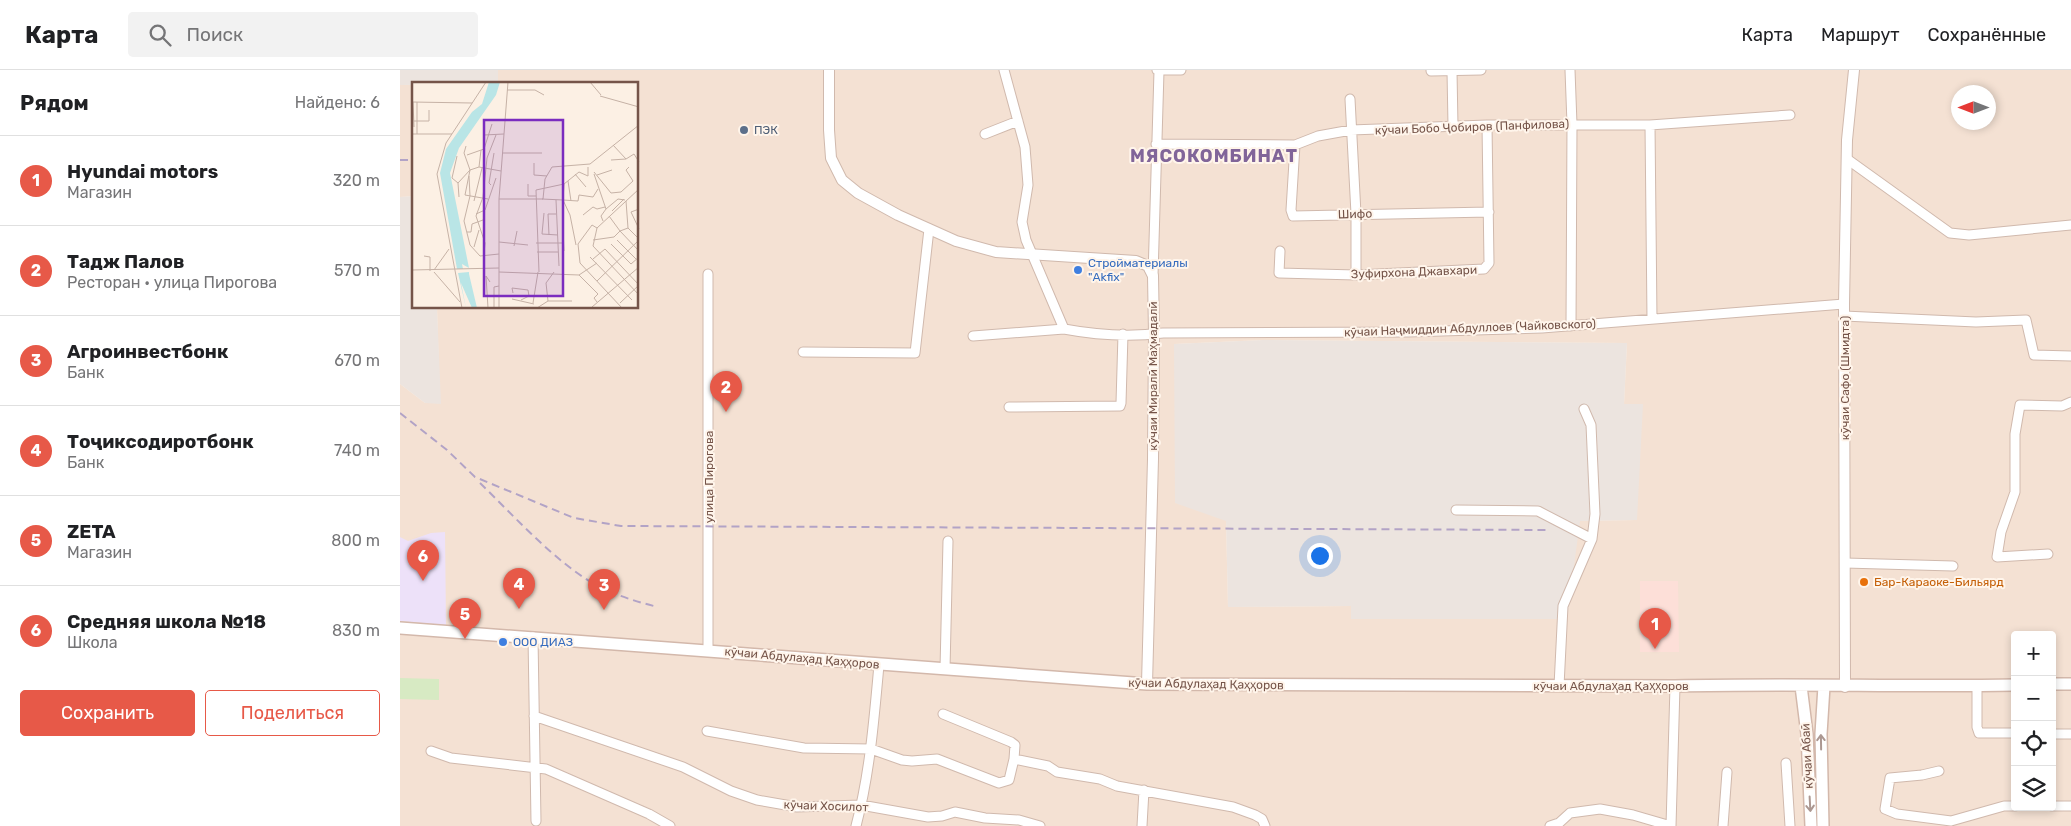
<!DOCTYPE html>
<html lang="ru">
<meta charset="utf-8">
<style>
:root{--surface:#fff;--page:#f2f2f2;--text:#202124;--muted:#757577;--line:#e0e0e0;--accent:#e75948}
body{margin:0;font-family:Rubik,sans-serif;background:var(--page);color:var(--text)}
.controls{position:absolute;right:15px;bottom:15px;display:grid;overflow:hidden;border-radius:5px;box-shadow:0 2px 8px #0003}
.controls button{width:45px;height:45px;display:grid;place-items:center;padding:0;border:0;border-bottom:1px solid var(--line);background:var(--surface);color:var(--text);font:25px sans-serif}
.compass{position:absolute;left:1551px;top:15px;width:45px;height:45px;border-radius:50%;background:var(--surface);box-shadow:0 2px 8px #0003;rotate:270deg}
.you{position:absolute;left:919px;top:485px;width:18px;height:18px;margin:-12px;border:4px solid #fff;border-radius:50%;background:#1a73e8;box-shadow:0 0 0 8px #1a73e833}
.badge{display:grid;place-items:center;width:32px;height:32px;border-radius:50%;background:var(--accent);color:#fff;font-size:16px;font-weight:700}
.pin{position:absolute;translate:-50% -41px;filter:drop-shadow(0 1px 2px #0008)}
.pin::after{content:'';position:absolute;top:26px;width:18px;height:15px;background:inherit;clip-path:polygon(0 0,100% 0,50% 100%)}
.list{margin:0;padding:0;list-style:none}
h2{display:flex;justify-content:space-between;align-items:center;height:65px;margin:0;padding:0 20px;font-size:21px}
h2 small{font-size:16px;font-weight:400;color:var(--muted)}
.list li{display:grid;grid-template-columns:32px 1fr auto;gap:15px;align-items:center;box-sizing:border-box;height:90px;padding:0 20px;border-top:1px solid var(--line)}
.list b{display:block;font-size:19px;white-space:nowrap}
.list p{margin:0;font-size:16px;white-space:nowrap;color:var(--muted)}
.list em{font-size:16px;font-style:normal;color:var(--muted)}
.actions{display:flex;gap:10px;padding:15px 20px}
.actions a{flex:1;padding:11px 0;border:1px solid var(--accent);border-radius:5px;text-align:center;font-size:18px;color:var(--accent)}
.actions .main{background:var(--accent);color:#fff}
.icon{flex:none;width:28px;height:28px;fill:none;stroke:currentColor;stroke-width:2;stroke-linecap:round;stroke-linejoin:round}
.map{position:relative;flex:none;width:1671px;height:756px;overflow:hidden}
header{display:flex;align-items:center;gap:30px;box-sizing:border-box;height:70px;padding:0 25px;background:var(--surface);border-bottom:1px solid var(--line)}
header strong{font-size:24px}
nav{display:flex;gap:28px;margin-inline-start:auto;font-size:18px}
.search{width:350px;height:45px;background:var(--page);display:flex;align-items:center;gap:12px;box-sizing:border-box;padding:0 18px;border-radius:5px;color:var(--muted);font-size:19px}
main{display:flex}
aside{flex:1;background:var(--surface)}
.map>svg:first-child{display:block}
</style>
<header>
<strong>Карта</strong>
<div class="search"><svg class="icon" aria-label="search" viewBox="0 0 24 24"><circle cx="10" cy="10" r="6"/><path d="M15 15l6 6"/></svg>Поиск</div>
<nav><a>Карта</a><a>Маршрут</a><a>Сохранённые</a></nav>
</header>
<main>
<aside>
<h2>Рядом<small>Найдено: 6</small></h2>
<ul class="list">
<li><span class="badge">1</span><div><b>Hyundai motors</b><p>Магазин</p></div><em>320 m</em></li>
<li><span class="badge">2</span><div><b>Тадж Палов</b><p>Ресторан · улица Пирогова</p></div><em>570 m</em></li>
<li><span class="badge">3</span><div><b>Агроинвестбонк</b><p>Банк</p></div><em>670 m</em></li>
<li><span class="badge">4</span><div><b>Тоҷиксодиротбонк</b><p>Банк</p></div><em>740 m</em></li>
<li><span class="badge">5</span><div><b>ZETA</b><p>Магазин</p></div><em>800 m</em></li>
<li><span class="badge">6</span><div><b>Средняя школа №18</b><p>Школа</p></div><em>830 m</em></li>
</ul>
<div class="actions"><a class="main">Сохранить</a><a>Поделиться</a></div>
</aside>
<div class="map">
<svg width="1671" height="756" viewBox="0 0 1671 756">
<rect width="100%" height="100%" fill="#fcf0e4"/>
<path fill="#f4e1d3" fill-rule="evenodd" d="M 98,0 L 1671,0 L 1671,756 L 0,756 L 0,314 L 25,333 L 40,333 L 37,238 L 238,238 L 238,14 L 98,14 ZM 1558,22 L 1588,22 L 1588,52 L 1558,52 ZM 863,270 L 1227,273 L 1224,334 L 1242,334 L 1236,450 L 1180,451 L 952,549 L 951,536 L 828,537 L 826,451 L 774,274 ZM 1615,565 L 1652,565 L 1652,737 L 1615,737 Z
M 0,15 L 14,15 L 14,126 L 0,127 Z"/>
<path fill="#fddfd8" d="M 1240,511 L 1278,511 L 1279,582 L 1240,582 Z"/>
<path fill="#ece4df" d="M 0,0 L 98,0 L 98,14 L 0,15 Z
M 14,126 L 14,238 L 37,238 L 41,334 L 25,333 L 0,314 L 0,127 Z
M 863,270 L 1227,273 L 1224,334 L 1243,334 L 1237,450 L 1180,451 L 1167,549 L 951,549 L 951,536 L 828,537 L 826,451 L 775,433 L 774,274 Z"/>
<path fill="#ede1f9" d="M 45,462 L 46,555 L 0,551 L 0,467 L 8,471 L 31,463 Z"/>
<path fill="#d7eac3" d="M 0,608 L 39,609 L 39,630 L 0,629 Z"/>
<g fill="none" stroke-linecap="round" stroke-linejoin="round">
<g stroke="#d0b9ad" stroke-width="11">
<path id="minor" d="M 604,0 L 625,77 L 628,115 L 622,152 L 626,170 L 664,259 C 696,265 731,267 763,263 L 1008,262 L 1142,258 L 1444,234
M 759,0 L 781,0
M 1170,0 L 1172,54 L 1171,256
M 1031,1 L 1081,0
M 1052,1 L 1053,56
M 950,29 L 956,144 L 956,205
M 1250,55 L 1252,249
M 585,64 L 618,51
M 756,74 L 895,75 L 918,66 L 951,60 L 1087,55 L 1250,55 L 1390,45
M 895,75 L 891,140 L 893,146 L 1089,142
M 1447,89 L 1550,163 L 1569,165 L 1671,155
M 880,181 L 879,203 L 956,205 L 1084,199 L 1089,193 L 1087,55
M 753,206 L 759,1 L 757,0
M 1444,246 L 1576,252 L 1626,250 L 1634,285 L 1671,286
M 573,266 L 664,259
M 403,282 L 515,283 L 529,159
M 609,337 L 720,336 L 721,333 L 723,264
M 1056,440 L 1138,441 L 1192,469
M 1648,484 L 1597,487 L 1601,462 L 1615,422 L 1615,364 L 1620,335 L 1662,336 L 1671,332
M 1445,493 L 1553,496
M 133,567 L 136,751
M 308,580 L 308,204
M 545,599 L 548,471
M 1159,616 L 1163,536 L 1192,469 L 1195,444 L 1191,355 L 1184,339
M 1577,616 L 1577,657 L 1579,663 L 1615,663
M 543,644 L 611,672 L 615,675 L 614,689 L 648,696 L 657,702 L 700,709 L 717,716 L 833,737 L 855,745 L 862,749 L 865,756
M 134,646 L 283,697 L 331,721 L 357,730 L 397,737 L 461,735 L 528,747 L 542,746 L 555,742 L 585,748 L 619,750 L 640,756
M 307,661 L 404,678 L 471,679 L 502,690 L 512,691 L 537,689 L 599,713 L 609,710 L 614,689
M 1652,664 L 1671,664
M 31,681 L 51,688 L 146,699 L 249,744 L 270,756
M 1386,693 L 1390,756
M 1539,701 L 1522,705 L 1490,708 L 1485,739 L 1497,744 L 1551,751 L 1604,736 L 1615,736
M 1652,736 L 1671,736
M 456,756 C 470,703 474,649 479,595
M 742,756 L 744,720
M 1150,756 L 1159,753 L 1170,743 L 1200,739 L 1233,745 L 1271,756
M 1271,756 L 1275,616
M 1323,756 L 1327,702"/>
</g>
<g stroke="#d0b9ad" stroke-width="12">
<path id="tertiary" d="M 429,0 L 429,60 L 431,88 L 442,110 L 458,123 L 498,145 L 556,171 L 596,182 L 736,191 L 748,196 L 753,206 L 754,264 L 753,389 L 747,614
M 1445,617 L 1444,234 L 1447,70 L 1454,0"/>
</g>
<g stroke="#d3b8ab" stroke-width="14">
<path id="secondary" d="M 0,558 L 747,614 L 1275,616 C 1388,613 1501,617 1615,615
M 1652,614 L 1671,614
M 1401,616 L 1407,664 L 1411,756
M 1423,756 L 1421,664 L 1424,616"/>
</g>
<use href="#minor" stroke="#fff" stroke-width="9"/>
<use href="#tertiary" stroke="#fff" stroke-width="10"/>
<use href="#secondary" stroke="#fff" stroke-width="11"/>
<path stroke="#b2a3c6" stroke-width="2" stroke-dasharray="8 5" stroke-linecap="butt" d="M 0,90 L 14,90
M 0,343 L 47,380 L 75,407 L 174,448 L 221,456 L 1150,460
M 80,413 C 114,446 155,492 196,515 C 215,525 237,532 258,537"/>
</g>
<defs><path id="oneway-shaft" d="M-6 0H5M1.5-3L5.5 0L1.5 3" fill="none" stroke-width="1.6" stroke-linecap="round" stroke-linejoin="round" transform="scale(1.25)"/></defs>
<g stroke="#ac9892">
<use href="#oneway-shaft" transform="translate(1421 672) rotate(-91)"/>
<use href="#oneway-shaft" transform="translate(1410 734) rotate(87)"/>
</g>
<circle fill="#5c6f8a" stroke="#fff5eb" stroke-width="2" cx="344" cy="60" r="5"/>
<g fill="#3f7fe0" stroke="#fff5eb" stroke-width="2">
<circle cx="678" cy="200" r="5"/>
<circle cx="103" cy="572" r="5"/>
</g>
<circle fill="#e8710a" stroke="#fff5eb" stroke-width="2" cx="1464" cy="512" r="5"/>
<g text-anchor="middle" stroke-width="4" stroke-linejoin="round" paint-order="stroke">
<g font-size="12" fill="#755449" stroke="#fff5eb">
<text transform="translate(1072 57) rotate(-2)" y="4">кӯчаи Бобо Ҷобиров (Панфилова)</text>
<text transform="translate(955 144) rotate(-2)" y="4">Шифо</text>
<text transform="translate(1014 202) rotate(-2)" y="4">Зуфирхона Джавхари</text>
<text transform="translate(1070 258) rotate(-2)" y="4">кӯчаи Наҷмиддин Абдуллоев (Чайковского)</text>
<text transform="translate(753 306) rotate(-90)" y="4">кӯчаи Миралӣ Маҳмадалӣ</text>
<text transform="translate(1445 308) rotate(-90)" y="4">кӯчаи Сафо (Шмидта)</text>
<text transform="translate(309 407) rotate(-90)" y="4">улица Пирогова</text>
<text transform="translate(402 588) rotate(5)" y="4">кӯчаи Абдулаҳад Қаҳҳоров</text>
<text transform="translate(806 614) rotate(1)" y="4">кӯчаи Абдулаҳад Қаҳҳоров</text>
<text x="1211" y="620">кӯчаи Абдулаҳад Қаҳҳоров</text>
<text transform="translate(1407 686) rotate(-93)" y="4">кӯчаи Абаӣ</text>
<text transform="translate(426 736) rotate(2)" y="4">кӯчаи Хосилот</text>
</g>
<g font-size="12" fill="#4e5e75" stroke="#fff5eb" text-anchor="start">
<text x="354" y="64">ПЭК</text>
</g>
<g font-size="12" fill="#366cbe" stroke="#fff5eb" text-anchor="start">
<text x="688" y="197">Стройматериалы<tspan x="688" dy="14">"Akfix"</tspan></text>
<text x="113" y="576">ООО ДИАЗ</text>
</g>
<g font-size="12" fill="#c56008" stroke="#fff5eb" text-anchor="start">
<text x="1474" y="516">Бар-Караоке-Бильярд</text>
</g>
<g font-size="18" font-weight="bold" letter-spacing="1" fill="#816599" stroke="#fff5eb">
<text x="814" y="92">МЯСОКОМБИНАТ</text>
</g>
</g>
<g transform="translate(12 12)">
<rect width="226" height="226" fill="#fcf0e4"/>
<path d="M 77,0 L 88,0 L 84,13 L 47,66 L 38,91 L 57,186 L 50,182 L 51,187 L 45,187 L 28,91 L 34,67 L 60,30 L 70,22 ZM 57,190 L 57,192 L 65,226 L 60,226 L 49,201 L 54,226 L 46,191 Z" fill="#b9e5e6"/>
<path fill="none" stroke="#c6b2a6" stroke-width="1" d="M 178,0 L 189,13M 95,8 L 123,8 L 132,13M 188,14 L 227,25M 0,20 L 60,21M 1,20 L 2,45M 2,39 L 17,39 L 17,28M 0,52 L 40,52M 5,52 L 5,20M 72,53 L 92,52M 201,63 L 214,77 L 222,72 L 227,80M 90,71 L 130,71M 55,73 L 72,67 L 80,42M 45,74 L 40,96 L 46,101M 199,78 L 214,77M 122,81 L 122,93 L 135,94M 67,85 L 69,68M 182,90 L 199,111 L 209,110 L 221,99 L 214,88 L 217,85M 163,92 L 174,105M 182,92 L 194,127 L 189,134 L 191,139M 185,93 L 200,88M 57,94 L 58,114 L 52,139 L 58,163 L 68,174 L 87,172M 156,99 L 159,119M 116,102 L 116,114 L 124,114M 79,103 L 77,101 L 82,71M 227,107 L 185,146 L 181,164 L 227,213M 47,115 L 46,101 L 58,88 L 52,71 L 54,64M 76,117 L 53,113 L 58,88 L 67,85 L 89,89M 87,117 L 131,117 L 133,97 L 140,85 L 178,82 L 227,43M 130,117 L 151,118 L 152,102 L 167,90 L 176,94 L 176,85M 144,118 L 147,184M 62,119 L 70,86M 214,119 L 216,146 L 227,157M 194,127 L 206,117 L 213,118M 227,127 L 219,130 L 227,147M 200,129 L 212,117M 132,131 L 130,152 L 146,153M 64,132 L 73,128 L 84,96M 171,133 L 181,125 L 185,127 L 193,125M 197,134 L 208,149 L 216,146M 185,146 L 180,143 L 166,162 L 168,181 L 210,226M 151,147 L 152,169M 55,150 L 59,150 L 60,142 L 71,138M 137,153 L 136,132 L 144,132M 181,158 L 202,155 L 208,149 L 227,169M 205,158 L 224,177M 87,160 L 116,163M 124,161 L 152,161M 199,162 L 219,182 L 227,175M 164,163 L 158,133 L 151,118 L 166,119 L 167,113 L 181,115 L 186,107M 102,164 L 105,149M 62,165 L 67,148M 125,170 L 146,170M 72,172 L 73,161 L 64,134 L 71,115 L 75,76 L 84,53M 12,174 L 18,175 L 18,189M 178,175 L 220,218M 181,177 L 193,167 L 227,203M 0,188 L 87,186M 22,188 L 37,167M 22,190 L 48,220M 87,190 L 167,193 L 185,181M 127,190 L 124,108 L 152,102M 167,193 L 186,212 L 182,216 L 185,220M 185,199 L 227,158M 101,211 L 100,206 L 116,208 L 117,214 L 109,218M 100,217 L 122,222M 136,219 L 134,201 L 142,190M 121,221 L 126,190M 208,221 L 227,203M 180,225 L 227,185M 50,226 L 25,92 L 34,61 L 74,0M 76,226 L 74,194 L 78,200M 82,226 L 82,205 L 87,204M 87,226 L 87,117 L 96,0M 125,226 L 136,219 L 160,219"/>
<path fill="#7b2cbf" fill-opacity="0.15" stroke="#7b2cbf" stroke-width="2.5" d="M 72,38 L 151,38 L 151,214 L 72,214 Z"/>
<rect width="226" height="226" fill="none" stroke="#755449" stroke-width="2.5"/>
</g>
</svg>
<div class="controls">
<button>+</button>
<button>−</button>
<button><svg class="icon" aria-label="locate" viewBox="0 0 24 24"><circle cx="12" cy="12" r="6"/><path d="M12 2v4M12 18v4M2 12h4M18 12h4"/></svg></button>
<button><svg class="icon" aria-label="layers" viewBox="0 0 24 24"><path d="M12 4l9 5-9 5-9-5zM3 14l9 5 9-5"/></svg></button>
</div>
<svg class="compass" viewBox="-18 -18 36 36"><path d="M0-13l5 13h-10z" fill="#e53935"/><path d="M0 13l5-13h-10z" fill="#757577"/></svg>
<div class="you"></div>
<div class="pin badge" style="left:1255px;top:579px">1</div>
<div class="pin badge" style="left:326px;top:342px">2</div>
<div class="pin badge" style="left:204px;top:540px">3</div>
<div class="pin badge" style="left:119px;top:539px">4</div>
<div class="pin badge" style="left:65px;top:569px">5</div>
<div class="pin badge" style="left:23px;top:511px">6</div>
</div>
</main>
